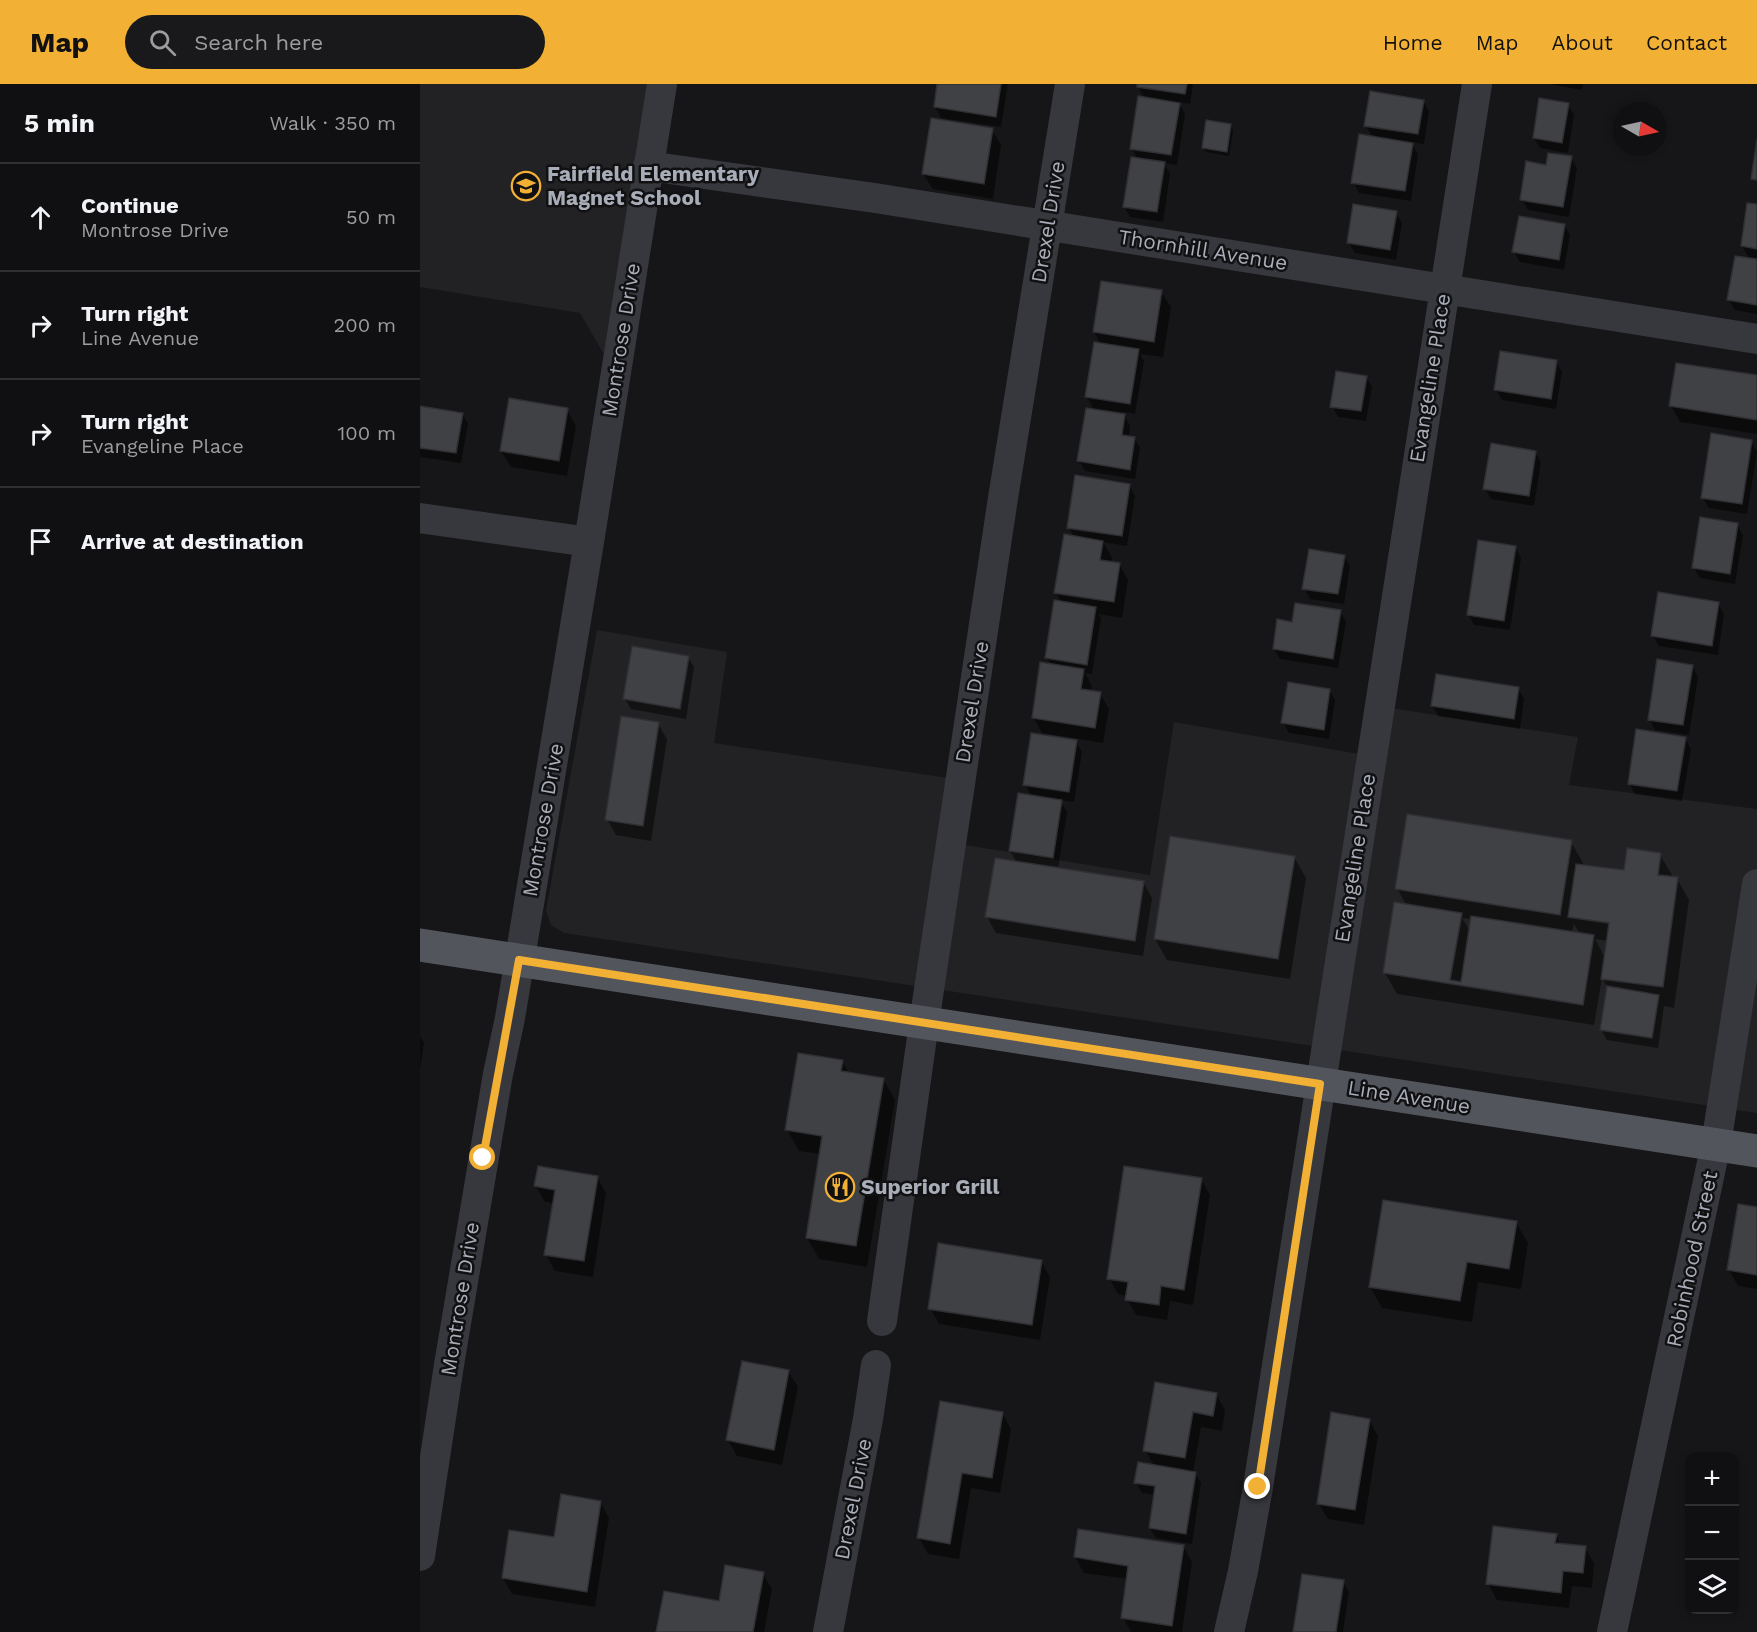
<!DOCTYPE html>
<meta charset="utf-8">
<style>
:root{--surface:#101012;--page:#19191b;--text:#f1f3f6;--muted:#9c9d9f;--line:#303032;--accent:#f2b134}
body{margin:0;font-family:"Work Sans",sans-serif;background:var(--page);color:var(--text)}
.controls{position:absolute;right:18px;bottom:18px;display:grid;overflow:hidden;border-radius:12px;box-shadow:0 3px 9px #0003}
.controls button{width:54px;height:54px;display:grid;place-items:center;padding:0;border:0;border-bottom:2px solid var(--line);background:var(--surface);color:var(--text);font:30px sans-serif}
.compass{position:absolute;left:1193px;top:18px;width:54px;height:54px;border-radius:50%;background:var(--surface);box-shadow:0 3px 9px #0003;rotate:99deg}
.stop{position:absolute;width:18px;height:18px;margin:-14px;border:4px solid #f2b134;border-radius:50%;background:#fff}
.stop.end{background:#f2b134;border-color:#fff;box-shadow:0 2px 6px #0008}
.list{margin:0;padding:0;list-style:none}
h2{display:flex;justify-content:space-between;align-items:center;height:78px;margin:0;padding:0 24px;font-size:26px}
h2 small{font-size:20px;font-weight:400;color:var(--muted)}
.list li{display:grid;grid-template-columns:39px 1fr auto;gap:18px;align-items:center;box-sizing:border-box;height:108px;padding:0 24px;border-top:2px solid var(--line)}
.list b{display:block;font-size:22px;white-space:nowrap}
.list p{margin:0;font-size:20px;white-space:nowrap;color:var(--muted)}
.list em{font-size:20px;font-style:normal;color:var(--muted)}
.icon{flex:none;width:33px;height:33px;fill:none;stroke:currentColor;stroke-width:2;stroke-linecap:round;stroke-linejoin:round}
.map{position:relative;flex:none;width:1337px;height:1548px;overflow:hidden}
header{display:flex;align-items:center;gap:36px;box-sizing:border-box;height:84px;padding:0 30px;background:var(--accent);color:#111}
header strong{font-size:28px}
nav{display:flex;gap:33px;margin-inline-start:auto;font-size:21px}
.search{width:420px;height:54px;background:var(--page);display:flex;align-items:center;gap:15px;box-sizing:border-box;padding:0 21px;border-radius:33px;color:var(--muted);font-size:22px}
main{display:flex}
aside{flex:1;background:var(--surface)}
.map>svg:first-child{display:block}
</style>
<header>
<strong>Map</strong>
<div class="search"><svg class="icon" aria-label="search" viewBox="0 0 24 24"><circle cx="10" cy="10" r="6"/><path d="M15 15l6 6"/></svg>Search here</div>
<nav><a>Home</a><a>Map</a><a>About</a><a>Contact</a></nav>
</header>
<main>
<aside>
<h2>5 min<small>Walk · 350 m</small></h2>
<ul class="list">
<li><svg class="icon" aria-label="ahead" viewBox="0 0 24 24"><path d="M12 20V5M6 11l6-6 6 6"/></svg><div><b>Continue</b><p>Montrose Drive</p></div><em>50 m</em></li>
<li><svg class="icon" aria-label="right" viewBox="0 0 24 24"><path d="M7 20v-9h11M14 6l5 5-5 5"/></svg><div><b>Turn right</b><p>Line Avenue</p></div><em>200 m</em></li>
<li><svg class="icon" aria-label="right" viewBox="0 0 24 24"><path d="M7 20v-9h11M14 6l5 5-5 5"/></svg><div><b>Turn right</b><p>Evangeline Place</p></div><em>100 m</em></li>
<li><svg class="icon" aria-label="arrive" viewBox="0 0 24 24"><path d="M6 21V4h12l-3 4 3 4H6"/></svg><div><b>Arrive at destination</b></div></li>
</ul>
</aside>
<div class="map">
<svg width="1337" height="1548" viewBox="0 0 1337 1548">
<rect width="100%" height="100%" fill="#161618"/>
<path fill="#222225" d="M 0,0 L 228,0 L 186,274 L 160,229 L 0,203 Z
M 177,546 L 307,568 L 294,659 L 555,698 L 545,761 L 730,791 L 754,638 L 939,670 L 945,620 L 1158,653 L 1149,701 L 1337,725 L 1337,1029 L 144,849 L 131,841 L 126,826 Z"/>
<path fill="#0007" fill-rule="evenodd" d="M 519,0 L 588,0 L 581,43 L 521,34 L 515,23 Z
M 719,0 L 773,0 L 770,20 L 758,18 L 765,30 L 757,81 L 744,79 L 750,90 L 743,138 L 710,133 L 704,122 L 718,75 L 711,64 L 725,15 L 718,3 Z
M 1129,0 L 1163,0 L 1162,6 Z
M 1003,17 L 1009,27 L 1004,60 L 991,58 L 998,70 L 991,117 L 939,109 L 933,98 L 953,54 L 946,42 Z
M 1148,21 L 1154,31 L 1148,69 L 1120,64 L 1114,54 Z
M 810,42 L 813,46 L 809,72 L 786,68 L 783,64 Z
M 572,46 L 581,61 L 573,115 L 513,105 L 503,90 Z
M 1151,74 L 1157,84 L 1149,133 L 1108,126 L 1102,116 L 1127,82 Z
M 1337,122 L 1337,230 L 1315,226 L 1309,216 L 1330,176 L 1322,162 Z
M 976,129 L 982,139 L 976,176 L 935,169 L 929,159 Z
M 1144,141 L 1150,151 L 1144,186 L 1100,178 L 1094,168 Z
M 741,208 L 751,223 L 743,273 L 720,270 L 724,277 L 715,330 L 703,328 L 710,342 L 709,353 L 714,354 L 720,364 L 715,395 L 665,387 L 659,377 L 675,327 L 667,313 L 681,260 L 674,248 Z
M 1136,277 L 1142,288 L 1136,325 L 1082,316 L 1076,306 Z
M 946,293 L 952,303 L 946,337 L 918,333 L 912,322 Z
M 1337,293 L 1337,350 L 1260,338 L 1251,322 Z
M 0,323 L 42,330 L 48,340 L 41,379 L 0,373 Z
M 147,326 L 156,342 L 147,392 L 91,383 L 81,367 Z
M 1331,357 L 1337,368 L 1327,430 L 1289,424 L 1283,414 Z
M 1115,368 L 1121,378 L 1114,422 L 1071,415 L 1065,405 Z
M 709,401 L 715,412 L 707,462 L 683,458 L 692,474 L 691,479 L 699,480 L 708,496 L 702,534 L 678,530 L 681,534 L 672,590 L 665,589 L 672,602 L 671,608 L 680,610 L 689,625 L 683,659 L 622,649 L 613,633 L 631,581 L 627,574 L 642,519 L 636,509 L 654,454 L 649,443 Z
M 1317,440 L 1323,451 L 1315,500 L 1280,494 L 1274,484 Z
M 1095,463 L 1101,474 L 1090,546 L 1054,541 L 1048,530 Z
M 924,472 L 930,482 L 924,520 L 890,515 L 884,504 Z
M 1298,519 L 1304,530 L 1298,571 L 1239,562 L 1233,552 Z
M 920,527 L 926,538 L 918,584 L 860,575 L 854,565 L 873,539 Z
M 268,573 L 274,583 L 266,635 L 211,625 L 205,615 Z
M 1272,582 L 1278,593 L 1269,651 L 1235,646 L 1229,635 Z
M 1098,604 L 1104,615 L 1100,645 L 1018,632 L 1012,621 Z
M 909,606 L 915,616 L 909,655 L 869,649 L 863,638 Z
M 238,640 L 247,655 L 231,757 L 196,751 L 187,735 Z
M 1265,654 L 1271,665 L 1262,717 L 1215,710 L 1209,699 Z
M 656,658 L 662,668 L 654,718 L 640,716 L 647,728 L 638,785 L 723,798 L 732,814 L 723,872 L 576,849 L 567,833 L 597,779 L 590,767 L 612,713 L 605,701 Z
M 1151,758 L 1163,779 L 1163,782 L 1205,788 L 1240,771 L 1252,791 L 1252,794 L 1257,795 L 1269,816 L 1254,924 L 1244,922 L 1238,964 L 1187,956 L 1181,946 L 1188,904 L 1182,894 L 1174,941 L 977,910 L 965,889 L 987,822 L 977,804 ZM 1042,834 L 1052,835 L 1050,847 ZM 1154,840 L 1160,850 L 1152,848 ZM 1175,855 L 1188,857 L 1185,874 Z
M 874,773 L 886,794 L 870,895 L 747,876 L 735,855 Z
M 0,952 L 4,959 L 0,986 Z
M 422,977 L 429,990 L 463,995 L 475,1016 L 447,1183 L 399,1175 L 387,1154 L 401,1070 L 379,1067 L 367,1046 Z
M 177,1093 L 186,1109 L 173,1193 L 135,1187 L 126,1171 L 134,1119 L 125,1118 L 116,1102 Z
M 781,1095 L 790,1111 L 773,1221 L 750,1217 L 747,1236 L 716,1231 L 707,1215 L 707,1212 L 698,1210 L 689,1194 Z
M 1337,1124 L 1337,1205 L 1318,1202 L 1309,1186 Z
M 1096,1138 L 1108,1159 L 1101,1205 L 1058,1198 L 1052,1238 L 962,1224 L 950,1203 Z
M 621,1177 L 630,1193 L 620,1256 L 519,1240 L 510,1224 Z
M 368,1287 L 378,1303 L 362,1381 L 317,1372 L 308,1356 Z
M 736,1300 L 796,1310 L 805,1326 L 802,1347 L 781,1343 L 773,1389 L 775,1389 L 781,1399 L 772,1460 L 736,1454 L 730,1444 L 735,1411 L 722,1409 L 716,1399 L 734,1382 L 725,1366 Z
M 582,1329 L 591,1345 L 580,1409 L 551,1404 L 539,1475 L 508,1470 L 499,1454 Z
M 949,1336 L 958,1352 L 944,1441 L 908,1435 L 898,1419 Z
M 180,1418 L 189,1434 L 175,1523 L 92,1510 L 83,1494 L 135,1455 Z
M 1136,1451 L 1141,1461 L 1165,1464 L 1174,1479 L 1172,1504 L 1152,1502 L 1149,1524 L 1077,1516 L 1068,1500 Z
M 763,1462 L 772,1478 L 762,1548 L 711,1548 L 703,1534 L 708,1495 L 664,1489 L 655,1473 Z
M 343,1490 L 352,1505 L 344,1548 L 238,1548 L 300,1518 Z
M 923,1498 L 929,1508 L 923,1548 L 874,1548 Z"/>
<path fill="#404145" stroke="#303034" stroke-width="1.5" d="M 517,0 L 581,0 L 576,33 L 514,23 Z
M 717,0 L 767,0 L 765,10 L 717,3 Z
M 950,7 L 1004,16 L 998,50 L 944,42 Z
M 718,12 L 760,19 L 751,71 L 710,65 Z
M 1119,14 L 1149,19 L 1142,59 L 1113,54 Z
M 511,34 L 573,44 L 564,100 L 502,90 Z
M 786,36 L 811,40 L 807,68 L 782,64 Z
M 939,50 L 993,59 L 985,107 L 931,99 Z
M 1337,55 L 1337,96 L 1331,95 Z
M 1128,69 L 1152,72 L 1143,123 L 1100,116 L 1106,77 L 1126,81 Z
M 711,73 L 745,78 L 737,128 L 703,123 Z
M 1327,119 L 1337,120 L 1337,165 L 1321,162 Z
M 933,120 L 977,127 L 970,166 L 927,159 Z
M 1099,132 L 1145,140 L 1139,176 L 1092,168 Z
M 1315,172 L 1337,175 L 1337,221 L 1307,216 Z
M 681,197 L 742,206 L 734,258 L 673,248 Z
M 674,258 L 719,265 L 710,320 L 665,313 Z
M 1080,267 L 1137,276 L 1131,315 L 1074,306 Z
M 1256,279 L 1337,291 L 1337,336 L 1249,322 Z
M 916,287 L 947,292 L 941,327 L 910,323 Z
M 89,314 L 148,324 L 139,377 L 80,367 Z
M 0,322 L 43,329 L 36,369 L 0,364 Z
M 666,324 L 705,330 L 702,351 L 715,353 L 710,386 L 657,377 Z
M 1291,349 L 1332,356 L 1322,420 L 1281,414 Z
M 1071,359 L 1116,367 L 1109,412 L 1063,405 Z
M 655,391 L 710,400 L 702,452 L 647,444 Z
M 1280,433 L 1318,439 L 1310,490 L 1272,484 Z
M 644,450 L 683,457 L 680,476 L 700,479 L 694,518 L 634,509 Z
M 1058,456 L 1096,462 L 1084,537 L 1047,531 Z
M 889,465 L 925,471 L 918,510 L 882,505 Z
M 1238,508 L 1299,518 L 1292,562 L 1231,552 Z
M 634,516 L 676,523 L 667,581 L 625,574 Z
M 875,519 L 921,526 L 913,575 L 853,565 L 857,535 L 872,538 Z
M 212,562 L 269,572 L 260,625 L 203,615 Z
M 1237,575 L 1273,581 L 1263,641 L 1228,636 Z
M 620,578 L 664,585 L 661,605 L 681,608 L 675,644 L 612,634 Z
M 1016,590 L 1099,603 L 1094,635 L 1011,622 Z
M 868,598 L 910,605 L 904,646 L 861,639 Z
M 201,632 L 239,638 L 223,742 L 185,736 Z
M 1216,645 L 1266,653 L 1257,707 L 1208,700 Z
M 611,649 L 657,656 L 649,708 L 603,701 Z
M 598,709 L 642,716 L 633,774 L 589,767 Z
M 987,730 L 1152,756 L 1140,831 L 975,805 Z
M 750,752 L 875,772 L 858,875 L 734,855 Z
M 1207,764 L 1241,769 L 1238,791 L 1258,793 L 1243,903 L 1181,895 L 1189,839 L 1148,833 L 1156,780 L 1204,786 Z
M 575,774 L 724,797 L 715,857 L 565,833 Z
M 974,818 L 1042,829 L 1030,896 L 1041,898 L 1051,832 L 1174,851 L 1163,921 L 963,889 Z
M 1187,902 L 1239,911 L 1232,954 L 1180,946 Z
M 378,969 L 423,976 L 421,987 L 464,994 L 436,1162 L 386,1154 L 402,1052 L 365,1046 Z
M 118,1082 L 178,1092 L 164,1177 L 124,1171 L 135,1106 L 114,1102 Z
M 704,1082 L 782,1094 L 764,1206 L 741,1202 L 739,1221 L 705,1216 L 708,1198 L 687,1195 Z
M 963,1116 L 1097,1137 L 1089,1185 L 1047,1178 L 1040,1217 L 949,1203 Z
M 1318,1120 L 1337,1123 L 1337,1191 L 1307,1186 Z
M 518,1159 L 622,1176 L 612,1241 L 508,1225 Z
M 322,1277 L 369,1286 L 354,1366 L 306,1356 Z
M 735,1298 L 797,1309 L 793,1332 L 773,1328 L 765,1374 L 723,1367 Z
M 520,1317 L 583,1328 L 572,1394 L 542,1389 L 530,1460 L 497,1454 Z
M 911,1328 L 950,1335 L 935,1426 L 897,1420 Z
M 718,1378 L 776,1388 L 766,1450 L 729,1444 L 735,1402 L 714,1399 Z
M 141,1410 L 181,1417 L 167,1508 L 82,1494 L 89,1446 L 134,1453 Z
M 1073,1442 L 1137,1450 L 1135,1459 L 1166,1462 L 1163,1489 L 1143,1487 L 1141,1509 L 1066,1500 Z
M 658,1445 L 764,1461 L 752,1542 L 701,1534 L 708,1482 L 654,1473 Z
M 305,1481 L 344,1488 L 333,1548 L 236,1548 L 244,1507 L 299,1517 Z
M 882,1490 L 924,1496 L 916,1548 L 873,1548 Z"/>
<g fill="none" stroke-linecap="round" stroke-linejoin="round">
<path stroke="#37383d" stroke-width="30" d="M 228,82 L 455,114 L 1337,255
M 0,434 L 169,458
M 462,1237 L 504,939 L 583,414 L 650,0
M 0,1472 L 29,1281 L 78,990 L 90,934 L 169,458 L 242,0
M 408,1548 L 448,1335 L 456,1281
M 809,1548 L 823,1487 L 838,1403 L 1057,0
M 1192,1548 L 1296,1060 L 1337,800"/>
<path stroke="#53555c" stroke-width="33" d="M 0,861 L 1337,1067"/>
</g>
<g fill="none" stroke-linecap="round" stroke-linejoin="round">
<path stroke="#f2b134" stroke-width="8" d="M 63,1074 L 99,876 L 900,1000 L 838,1403"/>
</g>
<defs>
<g id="school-ring" transform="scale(1.5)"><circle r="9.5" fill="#111113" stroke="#f2b134" stroke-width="1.5"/><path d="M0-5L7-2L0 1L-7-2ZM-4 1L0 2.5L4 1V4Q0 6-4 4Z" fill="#f2b134"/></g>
<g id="restaurant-ring" transform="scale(1.5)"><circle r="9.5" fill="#111113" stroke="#f2b134" stroke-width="1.5"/><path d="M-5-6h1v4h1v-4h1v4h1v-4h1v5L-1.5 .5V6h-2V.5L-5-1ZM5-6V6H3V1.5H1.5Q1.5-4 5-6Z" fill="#f2b134"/></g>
</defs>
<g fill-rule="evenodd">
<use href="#school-ring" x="106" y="102"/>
<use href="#restaurant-ring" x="420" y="1103"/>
</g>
<g text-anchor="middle" stroke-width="5" stroke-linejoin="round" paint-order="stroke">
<g font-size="21" font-weight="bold" fill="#a8adb8" stroke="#111113" text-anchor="start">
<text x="127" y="97">Fairfield Elementary<tspan x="127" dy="24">Magnet School</tspan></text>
<text x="441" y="1110">Superior Grill</text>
</g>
<g font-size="21" fill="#a8adb8" stroke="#111113">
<text transform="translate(628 138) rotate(-81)" y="7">Drexel Drive</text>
<text transform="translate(783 166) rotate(9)" y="7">Thornhill Avenue</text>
<text transform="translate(201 256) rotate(-81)" y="7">Montrose Drive</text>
<text transform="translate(1010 294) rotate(-81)" y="7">Evangeline Place</text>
<text transform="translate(552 618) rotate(-81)" y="7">Drexel Drive</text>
<text transform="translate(123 736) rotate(-80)" y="7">Montrose Drive</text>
<text transform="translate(935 774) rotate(-81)" y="7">Evangeline Place</text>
<text transform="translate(989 1013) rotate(9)" y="7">Line Avenue</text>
<text transform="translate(1272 1175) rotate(-78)" y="7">Robinhood Street</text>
<text transform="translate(40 1215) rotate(-81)" y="7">Montrose Drive</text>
<text transform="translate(433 1415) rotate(-79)" y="7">Drexel Drive</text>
</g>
</g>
</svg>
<div class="controls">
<button>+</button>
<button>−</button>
<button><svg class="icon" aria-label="layers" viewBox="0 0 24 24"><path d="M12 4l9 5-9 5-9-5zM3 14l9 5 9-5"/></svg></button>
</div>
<svg class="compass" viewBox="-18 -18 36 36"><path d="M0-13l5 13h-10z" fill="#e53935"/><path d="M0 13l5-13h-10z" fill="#9c9d9f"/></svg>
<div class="stop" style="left:63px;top:1074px"></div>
<div class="stop end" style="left:838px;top:1403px"></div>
</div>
</main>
